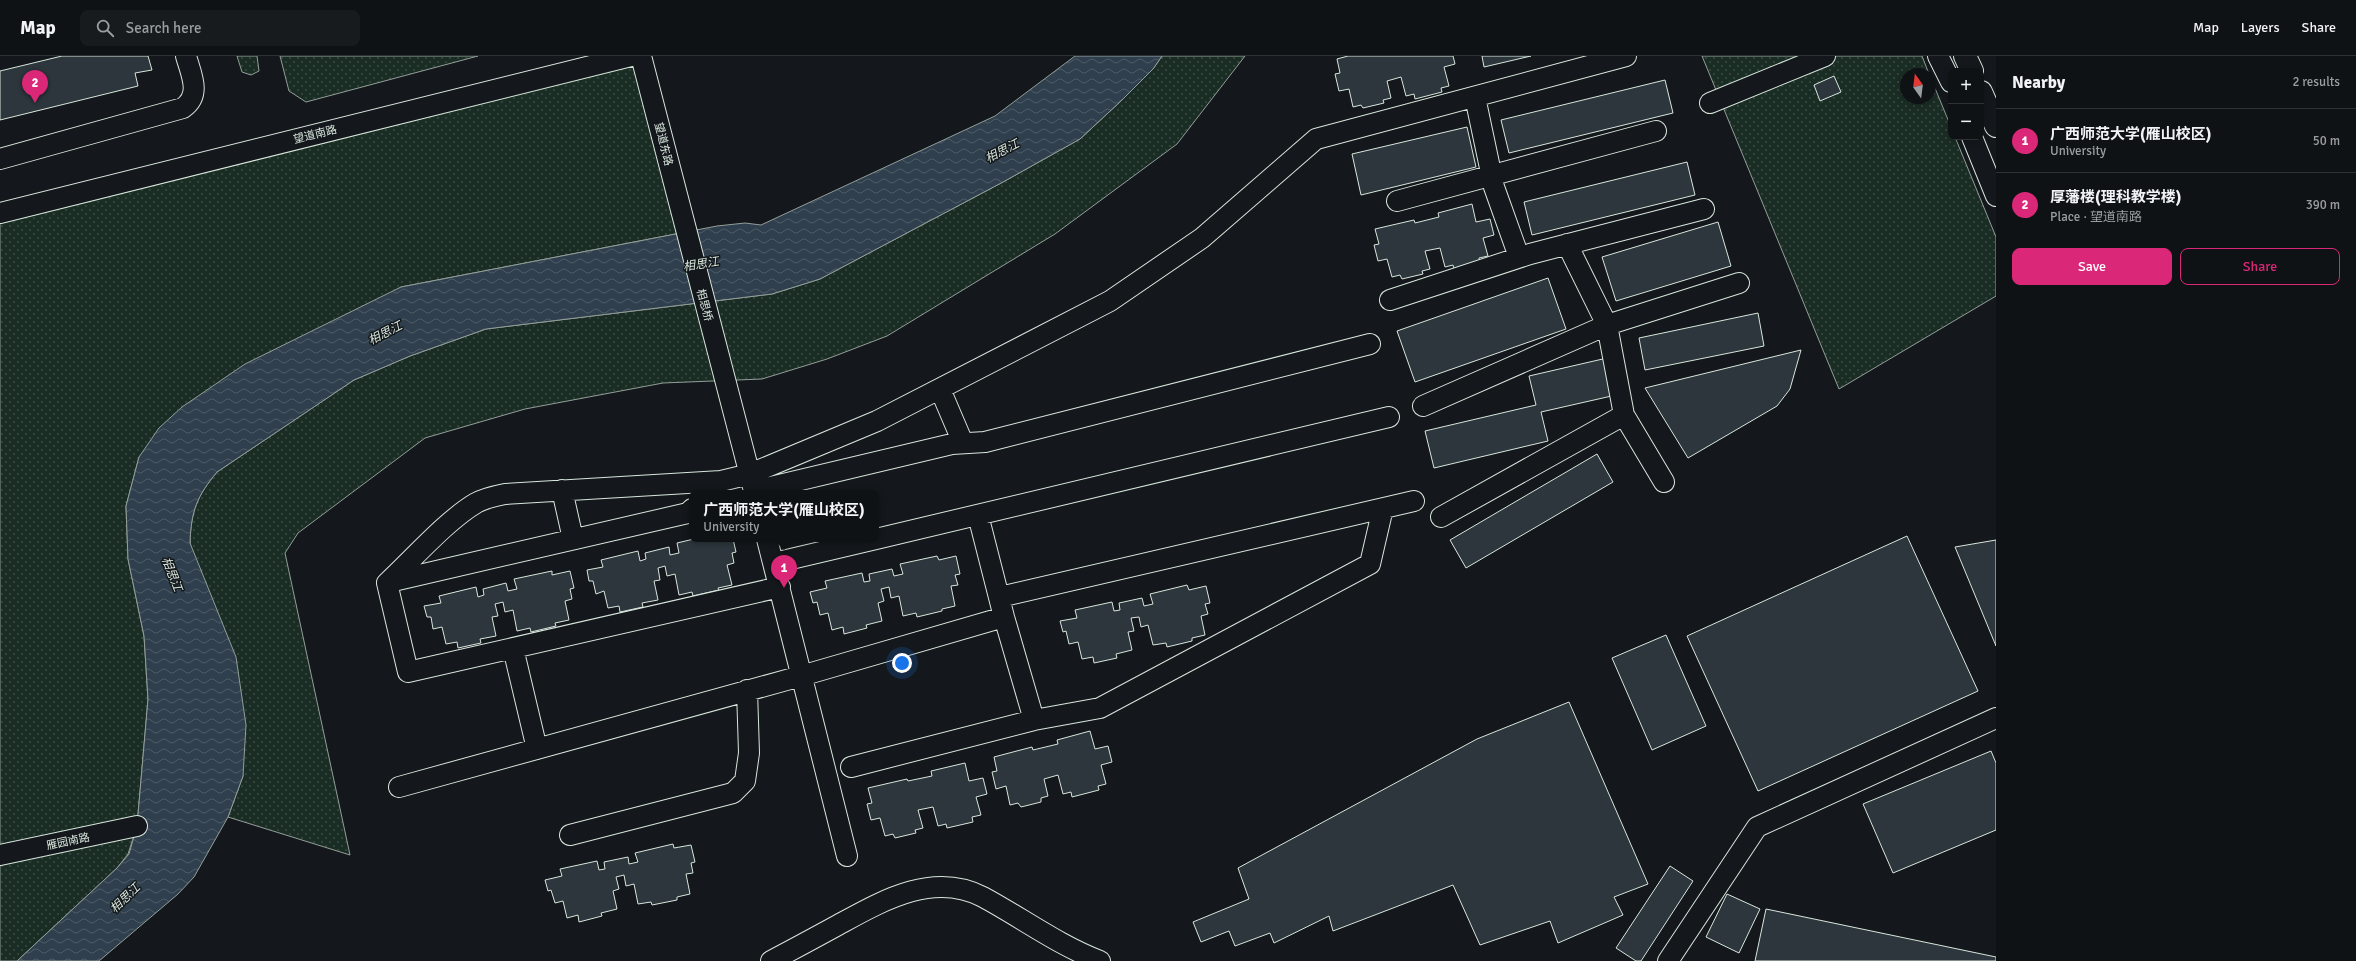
<!DOCTYPE html>
<meta charset="utf-8">
<style>
:root{--surface:#0f1215;--page:#181b1e;--text:#f1f3f6;--muted:#9b9ea0;--line:#2f3234;--accent:#db2777}
body{margin:0;font-family:Signika,"Noto Sans SC",sans-serif;background:var(--page);color:var(--text)}
.controls{position:absolute;right:12px;top:12px;display:grid;overflow:hidden;border-radius:8px;box-shadow:0 2px 6px #0003}
.controls button{width:36px;height:36px;display:grid;place-items:center;padding:0;border:0;border-bottom:1px solid var(--line);background:var(--surface);color:var(--text);font:20px sans-serif}
.compass{position:absolute;left:1900px;top:12px;width:36px;height:36px;border-radius:50%;background:var(--surface);box-shadow:0 2px 6px #0003;rotate:346deg}
.you{position:absolute;left:902px;top:607px;width:14px;height:14px;margin:-10px;border:3px solid #fff;border-radius:50%;background:#1a73e8;box-shadow:0 0 0 6px #1a73e833}
.badge{display:grid;place-items:center;width:26px;height:26px;border-radius:50%;background:var(--accent);color:#fff;font-size:13px;font-weight:700}
.pin{position:absolute;translate:-50% -33px;filter:drop-shadow(0 1px 2px #0008)}
.pin::after{content:'';position:absolute;top:21px;width:14px;height:12px;background:inherit;clip-path:polygon(0 0,100% 0,50% 100%)}
.popup{position:absolute;left:689px;top:434px;width:190px;height:52px;box-sizing:border-box;display:grid;place-content:center;border-radius:8px;background:var(--surface);filter:drop-shadow(0 1px 3px #0005);font-size:13px;white-space:nowrap;color:var(--muted)}
.popup b{font-size:15px;color:var(--text)}
.popup::after{content:'';position:absolute;left:50%;top:100%;margin-left:-8px;border:8px solid transparent;border-top-color:var(--surface)}
.list{margin:0;padding:0;list-style:none}
h2{display:flex;justify-content:space-between;align-items:center;height:52px;margin:0;padding:0 16px;font-size:17px}
h2 small{font-size:13px;font-weight:400;color:var(--muted)}
.list li{display:grid;grid-template-columns:26px 1fr auto;gap:12px;align-items:center;box-sizing:border-box;height:64px;padding:0 16px;border-top:1px solid var(--line)}
.list b{display:block;font-size:15px;white-space:nowrap}
.list p{margin:0;font-size:13px;white-space:nowrap;color:var(--muted)}
.list em{font-size:13px;font-style:normal;color:var(--muted)}
.actions{display:flex;gap:8px;padding:12px 16px}
.actions a{flex:1;padding:9px 0;border:1px solid var(--accent);border-radius:8px;text-align:center;font-size:14px;color:var(--accent)}
.actions .main{background:var(--accent);color:#fff}
.icon{flex:none;width:22px;height:22px;fill:none;stroke:currentColor;stroke-width:2;stroke-linecap:round;stroke-linejoin:round}
.map{position:relative;flex:none;width:1996px;height:905px;overflow:hidden}
header{display:flex;align-items:center;gap:24px;box-sizing:border-box;height:56px;padding:0 20px;background:var(--surface);border-bottom:1px solid var(--line)}
header strong{font-size:19px}
nav{display:flex;gap:22px;margin-inline-start:auto;font-size:14px}
.search{width:280px;height:36px;background:var(--page);display:flex;align-items:center;gap:10px;box-sizing:border-box;padding:0 14px;border-radius:8px;color:var(--muted);font-size:15px}
main{display:flex}
aside{flex:1;background:var(--surface)}
.map>svg:first-child{display:block}
</style>
<header>
<strong>Map</strong>
<div class="search"><svg class="icon" aria-label="search" viewBox="0 0 24 24"><circle cx="10" cy="10" r="6"/><path d="M15 15l6 6"/></svg>Search here</div>
<nav><a>Map</a><a>Layers</a><a>Share</a></nav>
</header>
<main>
<div class="map">
<svg width="1996" height="905" viewBox="0 0 1996 905">
<defs>
<pattern id="grass-dots" width="8" height="8" patternUnits="userSpaceOnUse"><rect width="8" height="8" fill="#1a2d24"/><path d="M2 2h.1M6 6h.1" fill="none" stroke="#3b4b43" stroke-width="1.8" stroke-linecap="round"/></pattern>
<pattern id="water-waves" width="16" height="10" patternUnits="userSpaceOnUse"><rect width="16" height="10" fill="#2f3f4d"/><path d="M0 5q4-4 8 0t8 0" fill="none" stroke="#4c5b66"/></pattern>
</defs>
<rect width="100%" height="100%" fill="#14181c"/>
<path fill="url(#grass-dots)" stroke="#939e99" d="M 237,0 L 257,0 L 259,15 L 251,19 L 242,16 Z
M 280,0 L 478,0 L 306,46 L 289,35 Z
M 631,0 L 686,176 L 401,231 L 139,401 L 126,450 L 128,503 L 144,580 L 148,643 L 137,770 L 128,798 L 117,812 L 17,905 L 0,905 L 0,157 Z
M 1162,0 L 1245,0 L 1177,88 L 1055,178 L 887,280 L 827,303 L 762,323 L 663,327 L 525,353 L 425,382 L 298,477 L 285,497 L 350,799 L 228,761 L 243,720 L 190,487 C 191,455 197,440 217,416 L 354,324 L 410,300 L 486,273 L 772,238 L 820,223 L 1003,126 L 1080,83 L 1122,44 L 1153,13 Z
M 1702,0 L 1922,0 L 1929,18 L 1906,18 L 1906,42 L 1930,42 L 1930,20 L 1951,71 L 1951,81 L 1955,81 L 1996,181 L 1996,240 L 1839,333 Z"/>
<path fill="url(#water-waves)" stroke="#939e99" d="M 1075,0 L 1162,0 L 1153,13 L 1122,44 L 1080,83 L 1003,126 L 820,223 L 772,238 L 486,273 L 410,300 L 354,324 L 217,416 C 197,440 191,455 190,487 L 236,601 L 246,669 L 243,720 L 228,761 L 194,821 L 178,838 L 99,905 L 17,905 L 117,812 L 129,798 L 137,770 L 148,643 L 144,580 L 128,503 L 126,450 L 139,401 L 159,372 L 182,351 L 245,308 L 401,231 L 717,170 L 745,167 L 761,169 L 995,60 Z"/>
<path fill="#2c363c" stroke="#d8e6dc" d="M 62,0 L 148,0 L 152,14 L 135,17 L 138,30 L 0,64 L 0,15 Z
M 1348,0 L 1453,0 L 1455,8 L 1444,11 L 1449,30 L 1441,32 L 1442,36 L 1415,43 L 1414,38 L 1406,40 L 1401,21 L 1387,25 L 1391,42 L 1383,44 L 1384,47 L 1363,52 L 1361,49 L 1353,51 L 1349,33 L 1339,35 L 1335,18 L 1340,17 L 1337,3 Z
M 1482,0 L 1531,0 L 1484,11 Z
M 1834,20 L 1841,36 L 1820,45 L 1814,29 Z
M 1665,24 L 1673,57 L 1509,97 L 1501,64 Z
M 1467,71 L 1476,111 L 1361,139 L 1352,98 Z
M 1687,106 L 1695,139 L 1532,179 L 1524,146 Z
M 1472,148 L 1476,166 L 1490,163 L 1494,179 L 1483,182 L 1488,200 L 1479,202 L 1480,207 L 1454,213 L 1453,209 L 1445,211 L 1440,192 L 1425,195 L 1430,213 L 1422,215 L 1423,218 L 1402,223 L 1400,219 L 1392,221 L 1387,203 L 1378,205 L 1374,189 L 1379,188 L 1375,173 L 1414,164 L 1415,167 L 1439,161 L 1438,157 Z
M 1718,166 L 1731,210 L 1616,245 L 1602,201 Z
M 1548,222 L 1566,273 L 1415,326 L 1397,275 Z
M 1758,257 L 1764,290 L 1645,314 L 1639,282 Z
M 1801,294 L 1790,333 L 1777,350 L 1688,402 L 1645,332 Z
M 1607,302 L 1616,339 L 1541,356 L 1548,385 L 1434,412 L 1425,375 L 1536,349 L 1529,320 Z
M 1597,398 L 1613,426 L 1466,512 L 1450,484 Z
M 1907,480 L 1978,635 L 1758,735 L 1687,580 Z
M 694,483 L 733,483 L 736,496 L 732,497 L 734,507 L 727,509 L 732,529 L 718,532 L 719,534 L 693,540 L 692,536 L 679,539 L 675,518 L 667,520 L 665,510 L 658,512 L 660,524 L 654,525 L 658,544 L 642,547 L 643,551 L 620,556 L 619,550 L 608,552 L 604,535 L 596,538 L 593,525 L 589,525 L 587,514 L 603,511 L 601,504 L 638,495 L 640,505 L 646,503 L 645,497 L 669,491 L 670,499 L 679,497 L 677,487 Z
M 1996,484 L 1996,590 L 1955,491 Z
M 937,500 L 939,504 L 956,500 L 960,518 L 955,519 L 958,529 L 951,530 L 955,550 L 942,553 L 942,555 L 917,561 L 916,557 L 903,560 L 899,540 L 891,542 L 889,531 L 881,533 L 884,545 L 878,547 L 882,565 L 866,569 L 867,572 L 844,578 L 843,571 L 832,574 L 828,557 L 820,559 L 817,546 L 813,547 L 810,536 L 827,532 L 825,525 L 862,517 L 864,526 L 870,525 L 869,518 L 892,513 L 894,520 L 903,518 L 900,508 Z
M 552,515 L 552,519 L 570,515 L 574,532 L 570,533 L 572,543 L 565,545 L 569,564 L 555,567 L 556,570 L 531,576 L 530,572 L 517,575 L 513,554 L 505,556 L 503,546 L 495,548 L 498,560 L 492,561 L 496,580 L 480,583 L 481,587 L 458,592 L 457,586 L 446,588 L 442,571 L 433,573 L 431,561 L 427,561 L 424,550 L 441,547 L 439,540 L 476,531 L 478,541 L 484,539 L 483,533 L 506,527 L 508,535 L 517,533 L 514,523 Z
M 1187,529 L 1189,534 L 1206,530 L 1210,547 L 1205,548 L 1208,558 L 1201,560 L 1205,579 L 1192,582 L 1192,585 L 1167,591 L 1166,587 L 1153,589 L 1148,569 L 1141,571 L 1139,561 L 1131,562 L 1134,575 L 1128,576 L 1132,594 L 1116,598 L 1117,602 L 1094,607 L 1093,601 L 1082,603 L 1078,586 L 1069,588 L 1066,575 L 1063,576 L 1060,565 L 1077,562 L 1075,554 L 1112,546 L 1114,555 L 1120,554 L 1119,547 L 1142,542 L 1144,550 L 1153,548 L 1150,538 Z
M 1666,579 L 1706,670 L 1652,694 L 1612,602 Z
M 1569,646 L 1648,828 L 1614,841 L 1623,859 L 1558,887 L 1550,865 L 1480,889 L 1453,829 L 1333,875 L 1329,860 L 1274,887 L 1270,877 L 1235,890 L 1229,875 L 1201,886 L 1193,866 L 1249,843 L 1238,812 L 1477,683 Z
M 1090,675 L 1095,693 L 1108,690 L 1112,706 L 1101,709 L 1106,728 L 1098,730 L 1099,734 L 1072,741 L 1071,736 L 1063,738 L 1058,719 L 1044,723 L 1048,740 L 1041,742 L 1041,746 L 1021,751 L 1018,747 L 1010,749 L 1006,730 L 996,733 L 992,716 L 997,715 L 994,701 L 1032,691 L 1033,694 L 1058,688 L 1057,684 Z
M 1991,695 L 1996,707 L 1996,774 L 1893,817 L 1863,748 Z
M 965,707 L 969,725 L 983,722 L 987,738 L 976,741 L 981,759 L 972,761 L 973,766 L 947,772 L 946,768 L 938,770 L 933,751 L 918,754 L 923,772 L 915,774 L 916,777 L 895,782 L 893,778 L 885,780 L 880,762 L 871,764 L 867,748 L 872,747 L 868,732 L 907,723 L 908,725 L 932,720 L 931,715 Z
M 673,788 L 674,792 L 691,789 L 695,806 L 691,807 L 693,817 L 686,818 L 690,838 L 677,841 L 677,844 L 652,849 L 651,846 L 638,848 L 634,828 L 626,830 L 624,819 L 616,821 L 619,833 L 613,835 L 617,853 L 601,857 L 602,860 L 579,866 L 578,859 L 567,862 L 563,845 L 555,847 L 551,834 L 548,835 L 545,824 L 562,820 L 560,813 L 597,805 L 599,814 L 605,813 L 604,806 L 628,801 L 629,808 L 638,806 L 635,797 Z
M 1670,810 L 1693,825 L 1641,905 L 1636,905 L 1616,892 Z
M 1727,838 L 1760,853 L 1739,897 L 1706,881 Z
M 1766,853 L 1996,901 L 1996,905 L 1755,905 Z"/>
<g fill="none" stroke-linecap="round" stroke-linejoin="round">
<g stroke="#d8e6dc" stroke-width="22">
<path id="minor" d="M 641,0 L 753,431
M 1938,0 L 1951,26
M 1475,41 L 1494,131 L 1519,201
M 1710,47 L 1825,0
M 1972,81 L 1996,140
M 0,103 L 183,52 C 202,39 191,18 186,0
M 1397,145 L 1656,75
M 0,157 L 631,0
M 1567,188 L 1607,269 L 1624,359 L 1664,426
M 1390,244 L 1530,198 L 1704,153
M 940,333 L 963,387
M 1423,350 L 1607,269 L 1739,227
M 562,434 L 573,483
M 754,435 L 952,388 L 985,386 L 1370,288
M 1441,461 L 1624,359
M 767,483 L 847,800
M 876,483 L 1389,361
M 774,507 L 876,483
M 389,526 L 688,457 L 692,453
M 780,531 L 408,616 L 387,527 C 413,503 447,464 476,447 C 485,442 495,440 505,438 L 721,425 L 750,418 L 877,365 L 1110,245 L 1202,182 L 1316,83 L 1626,0
M 1000,541 L 1414,445
M 513,592 L 537,693
M 1034,664 L 1100,652 L 1370,508 L 1383,452
M 851,711 L 1034,664 L 1004,561 L 978,459
M 399,731 L 801,620 L 1004,561
M 570,779 L 733,737 L 745,725 L 749,697 L 747,634
M 0,799 L 137,770
M 771,905 C 794,893 816,881 838,869 C 882,845 933,815 983,841 C 1022,862 1058,889 1100,905
M 1668,905 L 1757,771 L 1996,662"/>
</g>
<g stroke="#d8e6dc" stroke-width="24">
<path id="highway" d="M 1965,0 L 1972,15
M 1981,36 L 1996,70"/>
</g>
<use href="#minor" stroke="#14181c" stroke-width="20"/>
<use href="#highway" stroke="#14181c" stroke-width="22"/>
</g>
<g text-anchor="middle" stroke-width="3" stroke-linejoin="round" paint-order="stroke">
<g font-size="11" fill="#d8e6dc" stroke="#14181c">
<text transform="translate(315 78) rotate(-14)" y="4">望道南路</text>
<text transform="translate(664 88) rotate(76)" y="4">望道东路</text>
<text transform="translate(705 249) rotate(75)" y="4">相思桥</text>
<text transform="translate(68 785) rotate(-12)" y="4">雁园南路</text>
</g>
<g font-size="12" font-style="italic" fill="#d8e6dc" stroke="#14181c">
<text transform="translate(1002 95) rotate(-27)" y="4">相思江</text>
<text transform="translate(701 208) rotate(-9)" y="4">相思江</text>
<text transform="translate(385 277) rotate(-27)" y="4">相思江</text>
<text transform="translate(172 518) rotate(69)" y="4">相思江</text>
<text transform="translate(125 842) rotate(-44)" y="4">相思江</text>
</g>
</g>
</svg>
<div class="controls">
<button>+</button>
<button>−</button>
</div>
<svg class="compass" viewBox="-18 -18 36 36"><path d="M0-13l5 13h-10z" fill="#e53935"/><path d="M0 13l5-13h-10z" fill="#9b9ea0"/></svg>
<div class="you"></div>
<div class="pin badge" style="left:784px;top:532px">1</div>
<div class="popup"><b>广西师范大学(雁山校区)</b>University</div>
<div class="pin badge" style="left:35px;top:47px">2</div>
</div>
<aside>
<h2>Nearby<small>2 results</small></h2>
<ul class="list">
<li><span class="badge">1</span><div><b>广西师范大学(雁山校区)</b><p>University</p></div><em>50 m</em></li>
<li><span class="badge">2</span><div><b>厚藩楼(理科教学楼)</b><p>Place · 望道南路</p></div><em>390 m</em></li>
</ul>
<div class="actions"><a class="main">Save</a><a>Share</a></div>
</aside>
</main>
